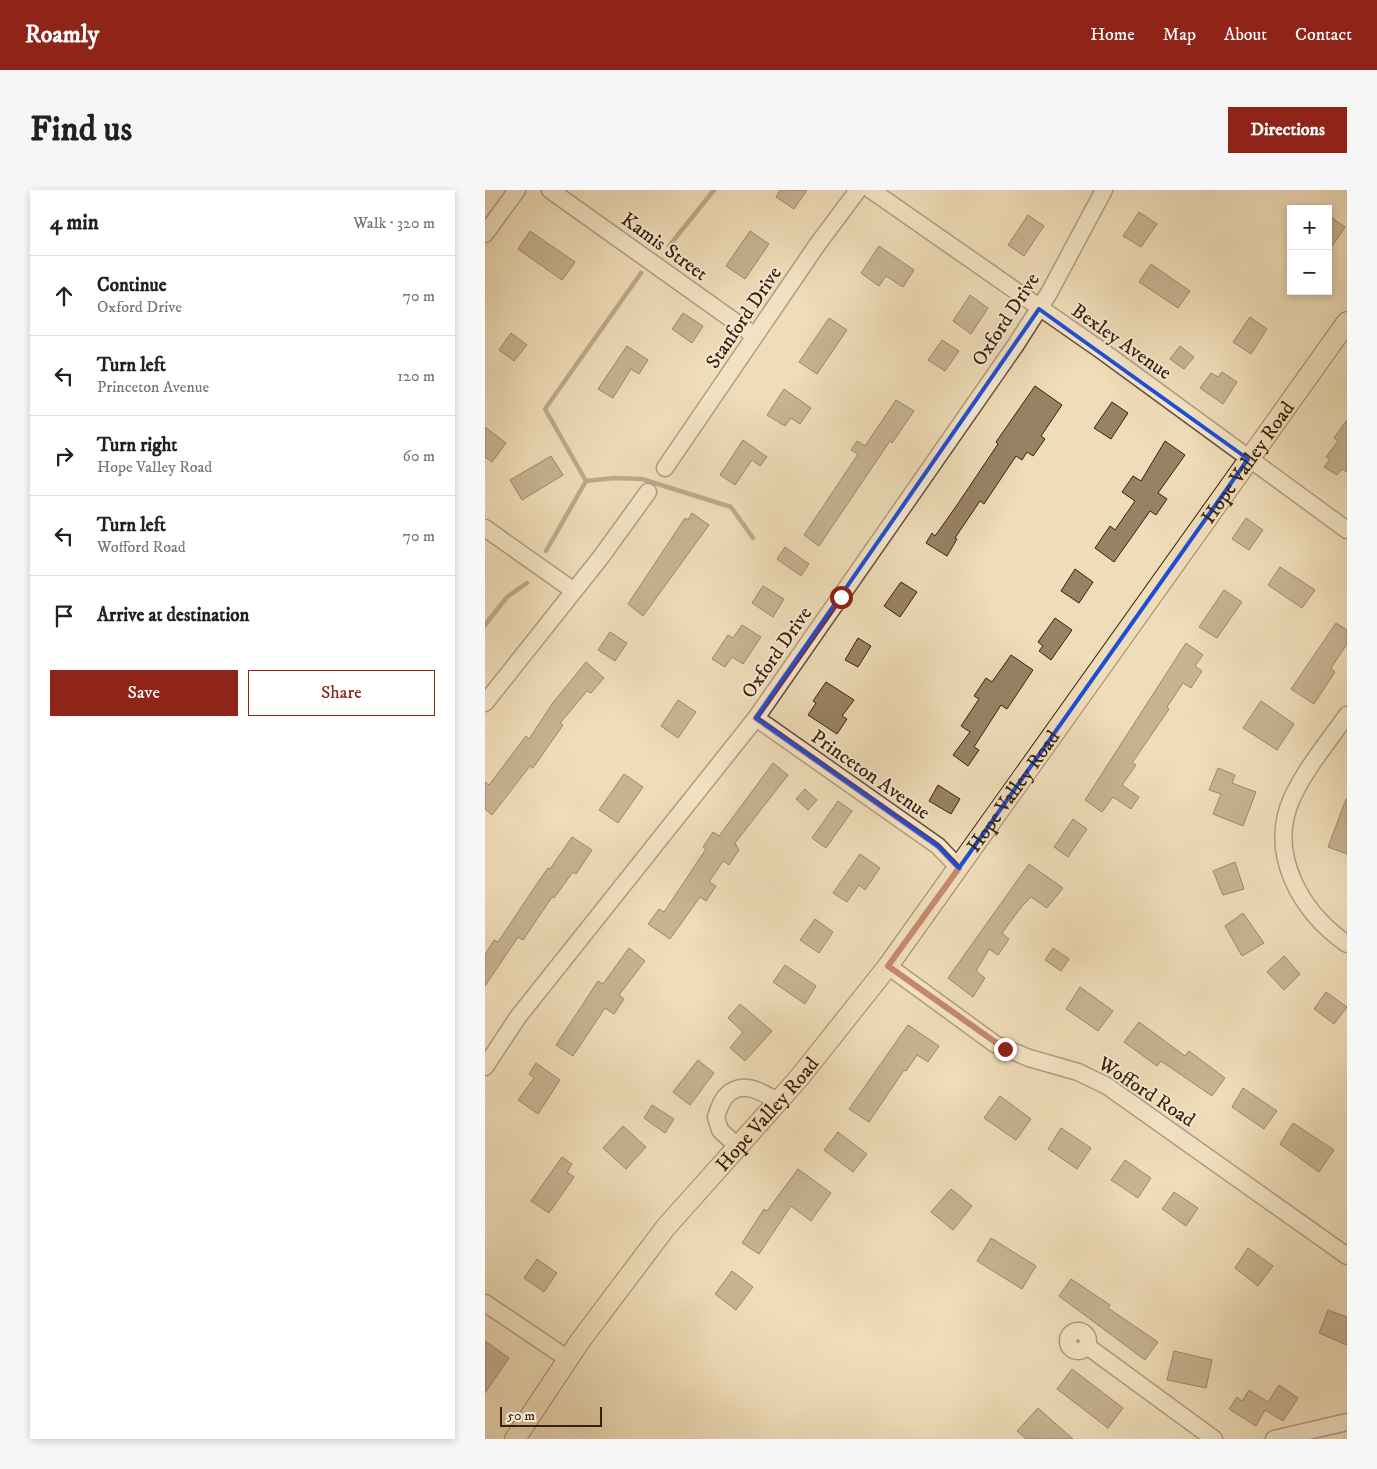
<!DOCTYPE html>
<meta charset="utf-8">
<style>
:root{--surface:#fff;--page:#f6f6f6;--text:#202124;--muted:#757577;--line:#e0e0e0;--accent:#8f2418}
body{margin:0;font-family:"IM FELL DW Pica",serif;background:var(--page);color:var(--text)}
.controls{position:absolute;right:15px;top:15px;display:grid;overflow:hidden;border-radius:0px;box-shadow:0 2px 8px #0003}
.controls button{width:45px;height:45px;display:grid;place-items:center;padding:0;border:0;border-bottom:1px solid var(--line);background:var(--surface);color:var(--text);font:25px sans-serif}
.scale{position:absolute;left:15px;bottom:12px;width:102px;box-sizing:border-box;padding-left:5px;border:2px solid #39210c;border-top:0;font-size:14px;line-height:18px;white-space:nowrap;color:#39210c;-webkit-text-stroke:4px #f5e8d1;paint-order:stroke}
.stop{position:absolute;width:15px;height:15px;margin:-11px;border:4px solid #8f2418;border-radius:50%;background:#fff}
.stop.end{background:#8f2418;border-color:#fff;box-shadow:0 1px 5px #0008}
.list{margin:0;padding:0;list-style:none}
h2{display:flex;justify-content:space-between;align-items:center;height:65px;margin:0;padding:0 20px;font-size:21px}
h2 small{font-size:16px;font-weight:400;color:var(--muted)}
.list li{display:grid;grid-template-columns:32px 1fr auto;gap:15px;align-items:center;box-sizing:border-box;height:80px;padding:0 20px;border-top:1px solid var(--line)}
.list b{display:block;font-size:19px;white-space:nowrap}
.list p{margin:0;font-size:16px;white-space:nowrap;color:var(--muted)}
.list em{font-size:16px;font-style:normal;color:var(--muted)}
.actions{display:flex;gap:10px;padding:15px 20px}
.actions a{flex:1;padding:11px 0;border:1px solid var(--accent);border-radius:0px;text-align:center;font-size:18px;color:var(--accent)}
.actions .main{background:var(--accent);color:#fff}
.icon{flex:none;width:28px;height:28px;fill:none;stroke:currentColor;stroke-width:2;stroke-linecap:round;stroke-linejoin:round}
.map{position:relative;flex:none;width:862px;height:1249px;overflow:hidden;border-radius:0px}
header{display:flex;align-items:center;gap:30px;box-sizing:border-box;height:70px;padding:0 25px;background:var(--accent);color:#fff}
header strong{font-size:24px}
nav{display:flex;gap:28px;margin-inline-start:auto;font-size:18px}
.intro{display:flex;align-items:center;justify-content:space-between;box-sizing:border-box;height:120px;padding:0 30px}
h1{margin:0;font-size:35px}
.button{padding:12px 22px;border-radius:0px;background:var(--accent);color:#fff;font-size:18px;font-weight:700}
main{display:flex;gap:30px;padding:0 30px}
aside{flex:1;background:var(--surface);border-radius:0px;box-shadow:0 2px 8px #0003}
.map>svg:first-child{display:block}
</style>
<header>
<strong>Roamly</strong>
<nav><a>Home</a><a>Map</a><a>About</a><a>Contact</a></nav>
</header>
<div class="intro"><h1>Find us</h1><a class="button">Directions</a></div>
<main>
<aside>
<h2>4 min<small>Walk · 320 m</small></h2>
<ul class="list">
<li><svg class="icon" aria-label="ahead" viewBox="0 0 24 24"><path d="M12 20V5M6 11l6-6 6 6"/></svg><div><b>Continue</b><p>Oxford Drive</p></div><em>70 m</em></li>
<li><svg class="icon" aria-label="left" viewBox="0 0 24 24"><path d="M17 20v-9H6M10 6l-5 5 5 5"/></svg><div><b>Turn left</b><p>Princeton Avenue</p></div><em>120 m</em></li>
<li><svg class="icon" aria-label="right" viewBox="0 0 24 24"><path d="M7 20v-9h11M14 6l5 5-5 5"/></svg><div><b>Turn right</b><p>Hope Valley Road</p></div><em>60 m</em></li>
<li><svg class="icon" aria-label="left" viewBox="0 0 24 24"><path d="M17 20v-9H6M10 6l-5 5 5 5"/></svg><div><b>Turn left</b><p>Wofford Road</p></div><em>70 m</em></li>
<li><svg class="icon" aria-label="arrive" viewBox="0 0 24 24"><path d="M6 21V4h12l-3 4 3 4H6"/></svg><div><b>Arrive at destination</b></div></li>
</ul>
<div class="actions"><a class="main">Save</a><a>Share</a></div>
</aside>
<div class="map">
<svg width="862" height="1249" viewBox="0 0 862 1249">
<rect width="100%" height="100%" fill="#efdcb8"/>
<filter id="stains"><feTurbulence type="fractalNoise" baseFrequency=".004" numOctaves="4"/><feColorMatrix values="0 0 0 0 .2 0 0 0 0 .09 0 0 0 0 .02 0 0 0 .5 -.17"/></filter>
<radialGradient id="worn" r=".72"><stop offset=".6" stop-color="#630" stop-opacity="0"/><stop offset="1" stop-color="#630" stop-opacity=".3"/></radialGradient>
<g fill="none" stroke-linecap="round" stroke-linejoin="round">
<path stroke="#816b50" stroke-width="4.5" d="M 184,56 L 229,0
M 101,291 L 129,288 L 157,289 L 246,317 L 268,348
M 61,361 L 101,291 L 60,219 L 156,83
M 0,435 L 22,407 L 42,393"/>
</g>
<path fill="#988265" stroke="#39210c" d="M 295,0 L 322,0 L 309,19 L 291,7 Z
M 654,22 L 672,34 L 656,57 L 638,46 Z
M 543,25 L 559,36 L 539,66 L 523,55 Z
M 843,25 L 860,37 L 843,62 Z
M 45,41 L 90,72 L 77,90 L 33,59 Z
M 265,41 L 284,54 L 260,89 L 241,76 Z
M 394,56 L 429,80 L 418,97 L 401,86 L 394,96 L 376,83 Z
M 666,74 L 705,101 L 693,118 L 654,92 Z
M 485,105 L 503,118 L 486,144 L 468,131 Z
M 198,123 L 218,136 L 207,153 L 187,139 Z
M 765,127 L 782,139 L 766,164 L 748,152 Z
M 344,128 L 362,140 L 332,184 L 314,172 Z
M 26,143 L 42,155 L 29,171 L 14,160 Z
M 457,150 L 474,161 L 460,181 L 443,170 Z
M 142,156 L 163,170 L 154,184 L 146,179 L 128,208 L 113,199 Z
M 695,156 L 709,167 L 699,179 L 685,169 Z
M 737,182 L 752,192 L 738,214 L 715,198 L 726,183 L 733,187 Z
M 550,196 L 577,215 L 556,246 L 560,249 L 548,266 L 542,262 L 537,270 L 531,266 L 499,314 L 495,311 L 470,348 L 472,349 L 462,366 L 441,353 L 447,343 L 450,346 L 472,315 L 513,254 L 511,252 Z
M 299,199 L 326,218 L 315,234 L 306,228 L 300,236 L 282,225 Z
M 411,210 L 429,221 L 407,253 L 405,251 L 334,356 L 319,345 L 373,264 L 366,260 L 372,251 L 380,256 Z
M 627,212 L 643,223 L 626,249 L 609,238 Z
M 862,230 L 862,282 L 857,279 L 852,285 L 839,277 L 845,269 L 841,267 L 853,251 L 849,248 Z
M 0,237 L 21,253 L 7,272 L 0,267 Z
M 258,250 L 282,267 L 275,276 L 267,270 L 250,295 L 235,285 Z
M 680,251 L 700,265 L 673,303 L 682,309 L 671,325 L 665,321 L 629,372 L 610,358 L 625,336 L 630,340 L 650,311 L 637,302 L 648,286 L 656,291 Z
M 66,266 L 78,285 L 37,310 L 25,290 Z
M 207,323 L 224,335 L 158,426 L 143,414 L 200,328 L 203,330 Z
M 761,328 L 778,340 L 764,360 L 747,349 Z
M 300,357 L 324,374 L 316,386 L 292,369 Z
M 795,377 L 830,400 L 817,418 L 783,395 Z
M 590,379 L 608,392 L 594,413 L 576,401 Z
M 416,392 L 432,402 L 415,427 L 399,416 Z
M 278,396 L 299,409 L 288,427 L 267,413 Z
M 739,400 L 757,412 L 732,448 L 714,437 Z
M 570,428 L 587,440 L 566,470 L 554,461 L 558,456 L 553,452 Z
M 851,433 L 862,440 L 862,454 L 846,478 L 850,482 L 829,514 L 806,499 Z
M 257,435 L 276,447 L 258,474 L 247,467 L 240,477 L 227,469 L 243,445 L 248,448 Z
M 125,442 L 142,453 L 130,471 L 113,460 Z
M 373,448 L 386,456 L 373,477 L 360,470 Z
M 701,453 L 718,465 L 710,476 L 717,481 L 706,498 L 698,493 L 682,517 L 684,519 L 647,573 L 651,575 L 637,595 L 654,607 L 646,619 L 628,607 L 617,622 L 600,610 Z
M 526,465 L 548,480 L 522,519 L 516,515 L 489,557 L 494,560 L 483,576 L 468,565 L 485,542 L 476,536 L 494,509 L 489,506 L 501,488 L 507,492 Z
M 101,472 L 119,488 L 106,503 L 102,501 L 75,533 L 78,535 L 48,578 L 45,576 L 7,625 L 0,619 L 0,592 L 4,595 L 41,546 L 44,549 L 67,514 Z
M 341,492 L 369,510 L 357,526 L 362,529 L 352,544 L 323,525 L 331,513 L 328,511 Z
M 193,510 L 211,522 L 193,548 L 176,536 Z
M 776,511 L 809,534 L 792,560 L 758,538 Z
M 288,573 L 303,585 L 250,653 L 254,660 L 244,675 L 238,671 L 224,692 L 231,696 L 221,711 L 215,707 L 185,749 L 163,734 L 174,719 L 179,722 L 221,659 L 218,657 L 228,642 L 234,646 Z
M 733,578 L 750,585 L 747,593 L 771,602 L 758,636 L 728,624 L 736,604 L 724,600 Z
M 139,584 L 158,597 L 133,633 L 114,620 Z
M 453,595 L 475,609 L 466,624 L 444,611 Z
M 320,599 L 332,610 L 323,620 L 311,609 Z
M 861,609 L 862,609 L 862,664 L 843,657 Z
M 353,611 L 367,621 L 341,658 L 327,648 Z
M 588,629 L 602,639 L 583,667 L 569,657 Z
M 87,647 L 107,660 L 91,684 L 88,682 L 69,708 L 67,707 L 38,750 L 33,747 L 0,796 L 0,765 L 9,750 L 13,752 L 51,695 L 63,678 L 65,679 Z
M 375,664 L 395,678 L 380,700 L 374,695 L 362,712 L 348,703 Z
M 750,672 L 759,699 L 738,705 L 728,681 Z
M 544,674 L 578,698 L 562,718 L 546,707 L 537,716 L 517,743 L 524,749 L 513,765 L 504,759 L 491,781 L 500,788 L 488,807 L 463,788 Z
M 758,723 L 779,753 L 757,766 L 740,736 Z
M 330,729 L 348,742 L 334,763 L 315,750 Z
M 144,758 L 160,771 L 134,805 L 139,809 L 129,824 L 120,818 L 88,866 L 71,855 L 113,791 L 118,794 Z
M 568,758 L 584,769 L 576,781 L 560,770 Z
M 799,766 L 815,784 L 799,800 L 782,782 Z
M 300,775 L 331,796 L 320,814 L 288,792 Z
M 595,797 L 628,821 L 613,841 L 581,819 Z
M 841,802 L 862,817 L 849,834 L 829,819 Z
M 255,814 L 287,841 L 260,871 L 245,858 L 258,842 L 243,828 Z
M 654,832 L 700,866 L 704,861 L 740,888 L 727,906 L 676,871 L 672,876 L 639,852 Z
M 423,835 L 454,856 L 443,872 L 432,865 L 421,881 L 419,880 L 384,932 L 364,919 Z
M 213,870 L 229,883 L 205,915 L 188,902 Z
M 51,873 L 75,890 L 53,924 L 33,910 L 49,888 L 44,884 Z
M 758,898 L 792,921 L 779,939 L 747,917 Z
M 515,906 L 546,929 L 531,950 L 499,928 Z
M 167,915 L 189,929 L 180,943 L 159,928 Z
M 808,933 L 849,960 L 834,982 L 795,954 Z
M 138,936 L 161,957 L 141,979 L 118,958 Z
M 576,938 L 606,958 L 592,979 L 563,959 Z
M 353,942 L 382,964 L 368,982 L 339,960 Z
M 77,967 L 87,974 L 82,982 L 89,987 L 64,1023 L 46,1011 Z
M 640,970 L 666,988 L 653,1008 L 626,990 Z
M 313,979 L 346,1003 L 326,1031 L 306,1016 L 274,1064 L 257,1053 L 279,1019 L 282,1021 Z
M 466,999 L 487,1016 L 468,1040 L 446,1022 Z
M 689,1002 L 713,1018 L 701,1036 L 677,1019 Z
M 506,1048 L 551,1076 L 537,1099 L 492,1071 Z
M 763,1058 L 788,1076 L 773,1096 L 750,1078 Z
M 52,1069 L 72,1083 L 59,1102 L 39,1088 Z
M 247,1081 L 268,1097 L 251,1120 L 230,1104 Z
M 586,1089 L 625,1115 L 623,1118 L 673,1152 L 660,1170 L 574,1106 Z
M 843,1120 L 862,1127 L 862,1155 L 834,1143 Z
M 0,1151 L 24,1168 L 0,1203 Z
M 689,1161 L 727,1170 L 721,1198 L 682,1190 Z
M 587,1179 L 638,1218 L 623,1238 L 572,1199 Z
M 794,1195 L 813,1208 L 798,1231 L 780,1220 L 771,1236 L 744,1219 L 752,1207 L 757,1211 L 764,1200 L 783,1212 Z
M 553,1218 L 588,1249 L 541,1249 L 532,1241 Z"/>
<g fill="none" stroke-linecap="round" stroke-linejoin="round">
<g stroke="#665037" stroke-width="19">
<path id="minor" d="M 65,0 L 270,146
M 386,0 L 620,163 L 862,340
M 0,44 L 32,0
M 180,278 L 332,55 L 373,0
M 0,338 L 89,401
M 0,513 L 116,367 L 163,302
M 862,525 C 843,552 821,578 807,608 C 782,664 816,722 862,754
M 271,528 L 453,656 L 474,678
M 403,776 L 510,854 L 544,868 L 593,882 L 622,896 L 862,1066
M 0,877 L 33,827 L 271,528 L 530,156 L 564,103 L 619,0
M 253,957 L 235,940 L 231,927 C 233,921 236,911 241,906 C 257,889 277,902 294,912
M 0,1113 L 83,1169
M583 1151a10 10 0 1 1 20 0a10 10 0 1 1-20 0Z
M 602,1156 L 729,1249
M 789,1249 L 862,1232"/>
</g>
<g stroke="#39210c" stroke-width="22">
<g id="major">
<path id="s1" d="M 30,1249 L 95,1151 L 181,1037 L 314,888 L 403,776 L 862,132"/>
</g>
</g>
<use href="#minor" stroke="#f5e8d1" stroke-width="16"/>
<use href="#major" stroke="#efdcb8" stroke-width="20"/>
</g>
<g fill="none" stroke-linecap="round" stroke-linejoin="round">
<path stroke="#8f2418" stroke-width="6" d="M 356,407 L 271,528 L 453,656 L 474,678 L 403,776 L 520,859"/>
</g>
<path d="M0 0H862V1249H0ZM 554,119 L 763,269 L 474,678 L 453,656 L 271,528 Z" fill="#efdcb8" fill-opacity=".55" fill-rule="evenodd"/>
<path fill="none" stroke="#1d4ed8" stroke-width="4" stroke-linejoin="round" d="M 554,119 L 763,269 L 474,678 L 453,656 L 271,528 Z"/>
<g text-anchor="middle" stroke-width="4" stroke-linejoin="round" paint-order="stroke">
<g font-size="20" fill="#39210c" stroke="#f5e8d1">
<text transform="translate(180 56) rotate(36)" y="7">Kamis Street</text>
<text transform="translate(258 127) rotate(-56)" y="7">Stanford Drive</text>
<text transform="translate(520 129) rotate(-57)" y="7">Oxford Drive</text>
<text transform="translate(637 151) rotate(35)" y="7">Bexley Avenue</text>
<text dy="7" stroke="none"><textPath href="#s1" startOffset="1222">Hope Valley Road</textPath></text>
<text transform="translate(291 462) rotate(-55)" y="7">Oxford Drive</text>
<text transform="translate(386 584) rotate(35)" y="7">Princeton Avenue</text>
<text dy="7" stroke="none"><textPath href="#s1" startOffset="818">Hope Valley Road</textPath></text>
<text transform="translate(662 901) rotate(33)" y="7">Wofford Road</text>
<text dy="7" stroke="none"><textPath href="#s1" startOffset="412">Hope Valley Road</textPath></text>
</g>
</g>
<rect width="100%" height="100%" filter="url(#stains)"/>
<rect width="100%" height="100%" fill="url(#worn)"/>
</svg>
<div class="controls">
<button>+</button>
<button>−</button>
</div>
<div class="scale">50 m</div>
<div class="stop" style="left:356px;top:407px"></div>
<div class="stop end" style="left:520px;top:859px"></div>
</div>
</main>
